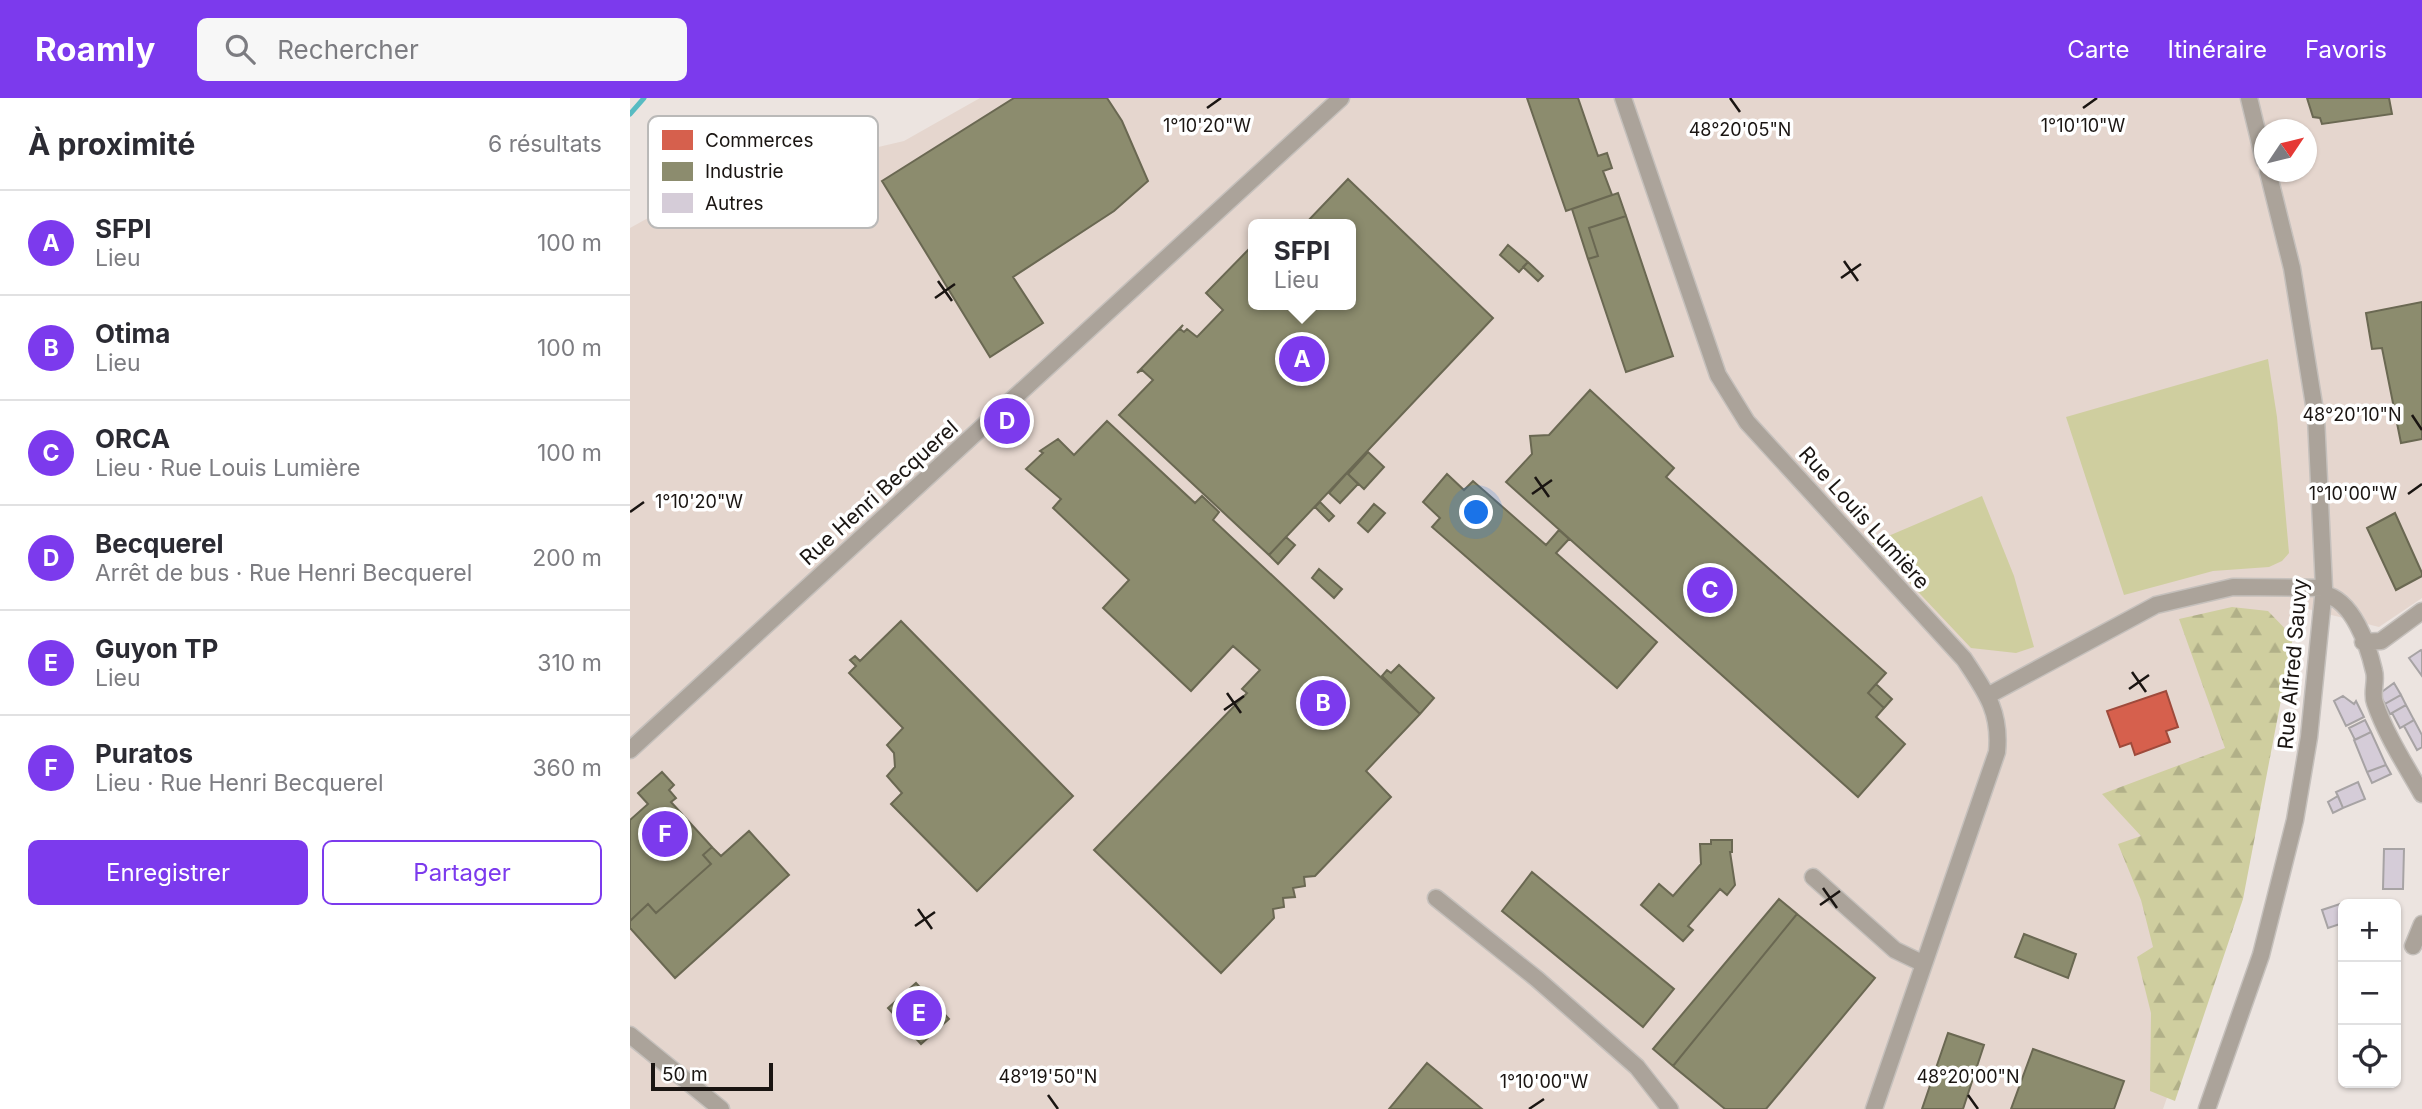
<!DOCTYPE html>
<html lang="fr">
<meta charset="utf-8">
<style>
:root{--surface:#fff;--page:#f7f7f7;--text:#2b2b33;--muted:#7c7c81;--line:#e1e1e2;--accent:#7c3aed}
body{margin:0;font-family:Inter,sans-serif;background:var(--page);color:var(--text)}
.controls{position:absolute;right:21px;bottom:21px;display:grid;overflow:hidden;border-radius:10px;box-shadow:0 2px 5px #0004}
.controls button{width:63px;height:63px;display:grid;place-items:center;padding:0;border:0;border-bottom:2px solid var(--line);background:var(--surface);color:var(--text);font:35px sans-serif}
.compass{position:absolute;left:1624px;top:21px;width:63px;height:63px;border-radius:50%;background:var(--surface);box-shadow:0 2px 5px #0004;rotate:55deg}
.scale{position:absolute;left:21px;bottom:18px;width:122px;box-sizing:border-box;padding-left:7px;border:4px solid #1a1512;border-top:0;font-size:19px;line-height:24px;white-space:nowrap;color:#1a1512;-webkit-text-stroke:5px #fff;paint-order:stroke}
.you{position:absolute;left:847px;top:415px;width:24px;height:24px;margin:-18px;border:5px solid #fff;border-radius:50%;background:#1a73e8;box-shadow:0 0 0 10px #1a73e833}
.badge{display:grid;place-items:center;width:46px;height:46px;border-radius:50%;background:var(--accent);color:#fff;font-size:23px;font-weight:700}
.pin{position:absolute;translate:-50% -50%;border:4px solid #fff;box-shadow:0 2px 7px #0006}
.popup{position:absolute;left:618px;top:121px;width:108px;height:91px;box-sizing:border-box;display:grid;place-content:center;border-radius:10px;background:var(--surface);filter:drop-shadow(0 2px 5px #0005);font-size:23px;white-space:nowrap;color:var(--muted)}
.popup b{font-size:26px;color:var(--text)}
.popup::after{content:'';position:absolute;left:50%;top:100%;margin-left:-14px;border:14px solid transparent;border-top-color:var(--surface)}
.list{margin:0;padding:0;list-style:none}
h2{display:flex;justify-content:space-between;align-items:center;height:91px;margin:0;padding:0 28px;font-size:30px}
h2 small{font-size:23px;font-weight:400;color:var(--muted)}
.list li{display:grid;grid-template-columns:46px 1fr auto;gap:21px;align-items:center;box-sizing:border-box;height:105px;padding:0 28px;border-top:2px solid var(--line)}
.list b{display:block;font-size:26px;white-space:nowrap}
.list p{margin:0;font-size:23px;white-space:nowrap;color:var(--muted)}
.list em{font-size:23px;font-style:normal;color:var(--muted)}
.actions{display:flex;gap:14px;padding:21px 28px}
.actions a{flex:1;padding:16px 0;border:2px solid var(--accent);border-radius:10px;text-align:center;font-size:24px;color:var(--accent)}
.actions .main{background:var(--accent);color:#fff}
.icon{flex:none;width:38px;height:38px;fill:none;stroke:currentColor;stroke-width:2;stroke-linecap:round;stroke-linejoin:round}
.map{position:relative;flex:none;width:1792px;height:1011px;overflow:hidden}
header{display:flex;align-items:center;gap:42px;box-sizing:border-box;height:98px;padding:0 35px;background:var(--accent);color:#fff}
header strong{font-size:33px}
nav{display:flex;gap:38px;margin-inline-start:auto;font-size:24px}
.search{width:490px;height:63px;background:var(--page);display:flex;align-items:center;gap:18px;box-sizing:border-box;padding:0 24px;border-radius:10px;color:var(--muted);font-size:26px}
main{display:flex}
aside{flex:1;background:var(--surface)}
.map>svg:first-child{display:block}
</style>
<header>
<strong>Roamly</strong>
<div class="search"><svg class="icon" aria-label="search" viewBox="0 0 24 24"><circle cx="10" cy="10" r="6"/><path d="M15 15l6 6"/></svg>Rechercher</div>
<nav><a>Carte</a><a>Itinéraire</a><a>Favoris</a></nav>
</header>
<main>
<aside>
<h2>À proximité<small>6 résultats</small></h2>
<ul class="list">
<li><span class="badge">A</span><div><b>SFPI</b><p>Lieu</p></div><em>100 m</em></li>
<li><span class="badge">B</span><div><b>Otima</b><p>Lieu</p></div><em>100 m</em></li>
<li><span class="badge">C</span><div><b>ORCA</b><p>Lieu · Rue Louis Lumière</p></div><em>100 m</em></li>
<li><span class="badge">D</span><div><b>Becquerel</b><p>Arrêt de bus · Rue Henri Becquerel</p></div><em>200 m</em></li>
<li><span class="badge">E</span><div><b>Guyon TP</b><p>Lieu</p></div><em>310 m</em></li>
<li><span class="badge">F</span><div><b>Puratos</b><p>Lieu · Rue Henri Becquerel</p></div><em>360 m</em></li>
</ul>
<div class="actions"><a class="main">Enregistrer</a><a>Partager</a></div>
</aside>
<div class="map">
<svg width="1792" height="1011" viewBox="0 0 1792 1011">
<defs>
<pattern id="forest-firs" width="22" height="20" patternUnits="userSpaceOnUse" patternTransform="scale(1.75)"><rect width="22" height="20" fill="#cfce9f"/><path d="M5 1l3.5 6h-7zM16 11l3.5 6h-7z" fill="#b1b088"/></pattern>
</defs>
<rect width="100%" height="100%" fill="#ece4e0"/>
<path fill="#e5d6ce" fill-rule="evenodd" d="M 350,0 L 1792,0 L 1792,500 L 1749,529 L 1662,507 L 1606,803 L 1533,1011 L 0,1011 L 0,130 L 117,65 L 163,52 L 184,64 L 274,43 ZM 1634,32 L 1676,32 L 1676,74 L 1634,74 ZM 623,126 L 721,126 L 721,207 L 623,207 Z"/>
<path fill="#cfce9f" d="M 1638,261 L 1647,319 L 1659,455 L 1652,463 L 1639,469 L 1583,473 L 1494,497 L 1436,319 Z
M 1352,398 L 1384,478 L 1404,549 L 1386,555 L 1341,550 L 1242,445 Z"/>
<path fill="url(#forest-firs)" d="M 1602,509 L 1638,513 L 1663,539 L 1613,801 L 1545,1003 L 1520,993 L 1521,915 L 1507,859 L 1523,849 L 1511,802 L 1488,746 L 1511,738 L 1472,696 L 1595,650 L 1549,521 Z"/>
<path fill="#d6604d" stroke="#9e4a3b" stroke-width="2" d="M 1536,593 L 1548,629 L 1536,633 L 1540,644 L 1505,657 L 1501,645 L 1490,649 L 1477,613 Z"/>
<path fill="#8c8c6e" stroke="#6a6852" stroke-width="2" d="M 384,0 L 477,0 L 492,23 L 518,83 L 484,113 L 383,179 L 413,225 L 360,259 L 252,83 Z
M 897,0 L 948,0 L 968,58 L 977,55 L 982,70 L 973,73 L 982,97 L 936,113 Z
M 1677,0 L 1759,0 L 1762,16 L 1692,26 L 1690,20 L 1683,19 Z
M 718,81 L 863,220 L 639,457 L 489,317 L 523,282 L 512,272 L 507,275 L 553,227 L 550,231 L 554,234 L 557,231 L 567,239 L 593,212 L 576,195 L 620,150 L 623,153 L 623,207 L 721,207 L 721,126 L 675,126 Z
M 988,95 L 996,118 L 959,130 L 968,158 L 958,161 L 942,111 Z
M 996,118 L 1043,258 L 996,274 L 958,161 L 968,158 L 959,130 Z
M 878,147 L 898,164 L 889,174 L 870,157 Z
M 898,164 L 913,178 L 908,183 L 893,169 Z
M 1792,204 L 1792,341 L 1771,345 L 1752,250 L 1742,251 L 1736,215 Z
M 960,292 L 1044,370 L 1036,379 L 1256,575 L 1238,595 L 1254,610 L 1246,619 L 1275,646 L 1228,699 L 876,384 L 902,356 L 900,338 L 919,337 Z
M 477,323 L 565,405 L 572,398 L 589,414 L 583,422 L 790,616 L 736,673 L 761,699 L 685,778 L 674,779 L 675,788 L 663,790 L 665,799 L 653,800 L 654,809 L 643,811 L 644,820 L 591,875 L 464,752 L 617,595 L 612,591 L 630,572 L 603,548 L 561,593 L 473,510 L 499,482 L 423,410 L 431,401 L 396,371 L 413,355 L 410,353 L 428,341 L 444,357 Z
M 738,354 L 754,369 L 734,391 L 718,376 Z
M 717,375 L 728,386 L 710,405 L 699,395 Z
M 817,376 L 834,392 L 843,383 L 916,447 L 929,432 L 939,441 L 926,455 L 1027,544 L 987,590 L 802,429 L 810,420 L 793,404 Z
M 690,404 L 704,418 L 699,423 L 685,409 Z
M 744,406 L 755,415 L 738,434 L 728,425 Z
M 1765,415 L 1792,475 L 1792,478 L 1766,492 L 1737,430 Z
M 656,439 L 665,447 L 648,466 L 639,457 Z
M 689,471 L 712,491 L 704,500 L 682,480 Z
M 271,523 L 443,698 L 347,793 L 261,706 L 272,695 L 257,678 L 265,669 L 264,655 L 257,647 L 273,630 L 219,575 L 226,568 L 220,562 L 225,558 L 230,563 Z
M 769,567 L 804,600 L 790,616 L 752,578 L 757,572 L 761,575 Z
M 1246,586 L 1262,601 L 1254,610 L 1238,595 Z
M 32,674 L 44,687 L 39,692 L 46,700 L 41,704 L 82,749 L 73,757 L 81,766 L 26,815 L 18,806 L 0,823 L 0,722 L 18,706 L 8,695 Z
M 119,733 L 159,777 L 45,880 L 0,830 L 0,823 L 18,806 L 26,815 L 81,766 L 73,757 L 82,749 L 91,758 Z
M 1081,742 L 1102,742 L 1102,754 L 1100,754 L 1105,787 L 1097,797 L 1090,791 L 1058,828 L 1063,832 L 1053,843 L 1011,807 L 1029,786 L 1043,798 L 1071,766 L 1070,746 L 1081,746 Z
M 902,774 L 1044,891 L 1013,929 L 872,813 Z
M 1149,801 L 1167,816 L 1043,968 L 1023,951 Z
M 1167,816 L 1245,880 L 1136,1011 L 1095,1011 L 1043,968 Z
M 1394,836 L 1446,856 L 1438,880 L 1385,859 Z
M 286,885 L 319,921 L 291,946 L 258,910 Z
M 1318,935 L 1354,947 L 1333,1011 L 1292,1011 Z
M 1403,951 L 1494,983 L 1484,1011 L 1381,1011 Z
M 797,965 L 852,1011 L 759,1011 Z"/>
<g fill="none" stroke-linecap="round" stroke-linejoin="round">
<path stroke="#58bbc2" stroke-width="5" d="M 0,16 L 14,0"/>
</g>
<path fill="#d5ccd8" stroke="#a7a3a4" stroke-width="2" d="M 1791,552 L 1792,553 L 1792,578 L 1779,560 Z
M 1764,585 L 1771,597 L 1755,606 L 1749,596 Z
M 1771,597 L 1776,607 L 1760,616 L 1755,606 Z
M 1713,598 L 1724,606 L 1726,603 L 1734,619 L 1716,628 L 1704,603 Z
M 1776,607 L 1784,622 L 1770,630 L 1762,615 Z
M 1735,622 L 1741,634 L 1725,642 L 1719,630 Z
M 1784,622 L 1792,637 L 1792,649 L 1787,652 L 1774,628 Z
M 1741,634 L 1756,667 L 1737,674 L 1724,642 Z
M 1756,667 L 1761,676 L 1742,685 L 1737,674 Z
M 1728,684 L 1735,701 L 1713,710 L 1706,694 Z
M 1708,698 L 1713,710 L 1703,715 L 1698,704 Z
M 1754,751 L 1774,751 L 1773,791 L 1753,791 Z
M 1719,803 L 1720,806 L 1713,806 L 1713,825 L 1698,830 L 1692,812 Z"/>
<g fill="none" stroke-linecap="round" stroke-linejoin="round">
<g stroke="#c5c0bc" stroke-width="19">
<path id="minor" d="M 993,0 L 1088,277 L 1117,324 L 1334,561 C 1356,594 1371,614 1367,654 L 1244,1011
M 1619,0 L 1634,62
M 1694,496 C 1723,502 1738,547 1744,573 C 1747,583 1741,595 1745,605 C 1756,637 1775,666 1792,696
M 1733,544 L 1751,543 L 1792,513
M 1359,597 L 1526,507 L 1603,489 L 1694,490
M 0,652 L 711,0
M 1183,779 L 1265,852 L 1294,866
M 806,800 L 907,881 L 1007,969 L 1040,1011
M 1783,848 L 1792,826
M 0,937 L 91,1011
M 1577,1011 L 1631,857 L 1665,722 L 1679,639 L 1694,490 L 1686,319 L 1662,170 L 1638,74"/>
</g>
<use href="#minor" stroke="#aba39a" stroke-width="16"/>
</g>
<path fill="none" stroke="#1a1512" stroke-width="2.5" d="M 1100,0 L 1110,14M 577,10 L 591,0M 1453,10 L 1467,0M 1214,163 L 1228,183M 1211,180 L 1231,166M 308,183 L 322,203M 305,200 L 325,186M 1782,317 L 1792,332M 905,379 L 919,399M 902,396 L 922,382M 1778,396 L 1792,386M 0,414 L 14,404M 1502,574 L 1516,594M 1499,591 L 1519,577M 597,595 L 611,615M 594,612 L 614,598M 1193,790 L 1207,810M 1190,807 L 1210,793M 288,811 L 302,831M 285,828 L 305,814M 418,997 L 428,1011M 1338,997 L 1348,1011M 899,1011 L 914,1001"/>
<g text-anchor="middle" stroke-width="7" stroke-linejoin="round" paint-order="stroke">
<g font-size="21" fill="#1a1512" stroke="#fff">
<text transform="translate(249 395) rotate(-42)" y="7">Rue Henri Becquerel</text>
<text transform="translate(1234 420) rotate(48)" y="7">Rue Louis Lumière</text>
<text transform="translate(1663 566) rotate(-85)" y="7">Rue Alfred Sauvy</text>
</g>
</g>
<rect x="18" y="18" width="230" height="112" rx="10" fill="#fff" stroke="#bab9b8" stroke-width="2"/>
<rect x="32" y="32" width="31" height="20" fill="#d6604d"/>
<rect x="32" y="64" width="31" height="19" fill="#8c8c6e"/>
<rect x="32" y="95" width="31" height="20" fill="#d5ccd8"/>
<g font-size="19" fill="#1a1512">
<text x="75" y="49">Commerces</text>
<text x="75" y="80">Industrie</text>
<text x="75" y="112">Autres</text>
</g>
<g font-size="18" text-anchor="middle" fill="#1a1512" stroke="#fff" stroke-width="7" stroke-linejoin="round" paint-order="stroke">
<text x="577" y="34">1°10'20"W</text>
<text x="1453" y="34">1°10'10"W</text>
<text x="1110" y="38">48°20'05"N</text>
<text x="1722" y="323">48°20'10"N</text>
<text x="1723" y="402">1°10'00"W</text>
<text x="69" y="410">1°10'20"W</text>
<text x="418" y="985">48°19'50"N</text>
<text x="1338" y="985">48°20'00"N</text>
<text x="914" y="990">1°10'00"W</text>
</g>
</svg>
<div class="controls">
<button>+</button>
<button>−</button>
<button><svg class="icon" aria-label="locate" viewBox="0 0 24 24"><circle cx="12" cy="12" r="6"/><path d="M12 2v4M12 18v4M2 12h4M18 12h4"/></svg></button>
</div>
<svg class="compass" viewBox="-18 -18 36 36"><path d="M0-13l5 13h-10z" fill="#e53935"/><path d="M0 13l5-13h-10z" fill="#7c7c81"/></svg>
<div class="scale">50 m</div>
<div class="you"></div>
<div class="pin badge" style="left:672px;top:261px">A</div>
<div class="popup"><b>SFPI</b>Lieu</div>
<div class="pin badge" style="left:693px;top:605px">B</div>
<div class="pin badge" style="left:1080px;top:492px">C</div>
<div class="pin badge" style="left:377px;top:323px">D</div>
<div class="pin badge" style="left:289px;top:915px">E</div>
<div class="pin badge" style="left:35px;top:736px">F</div>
</div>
</main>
